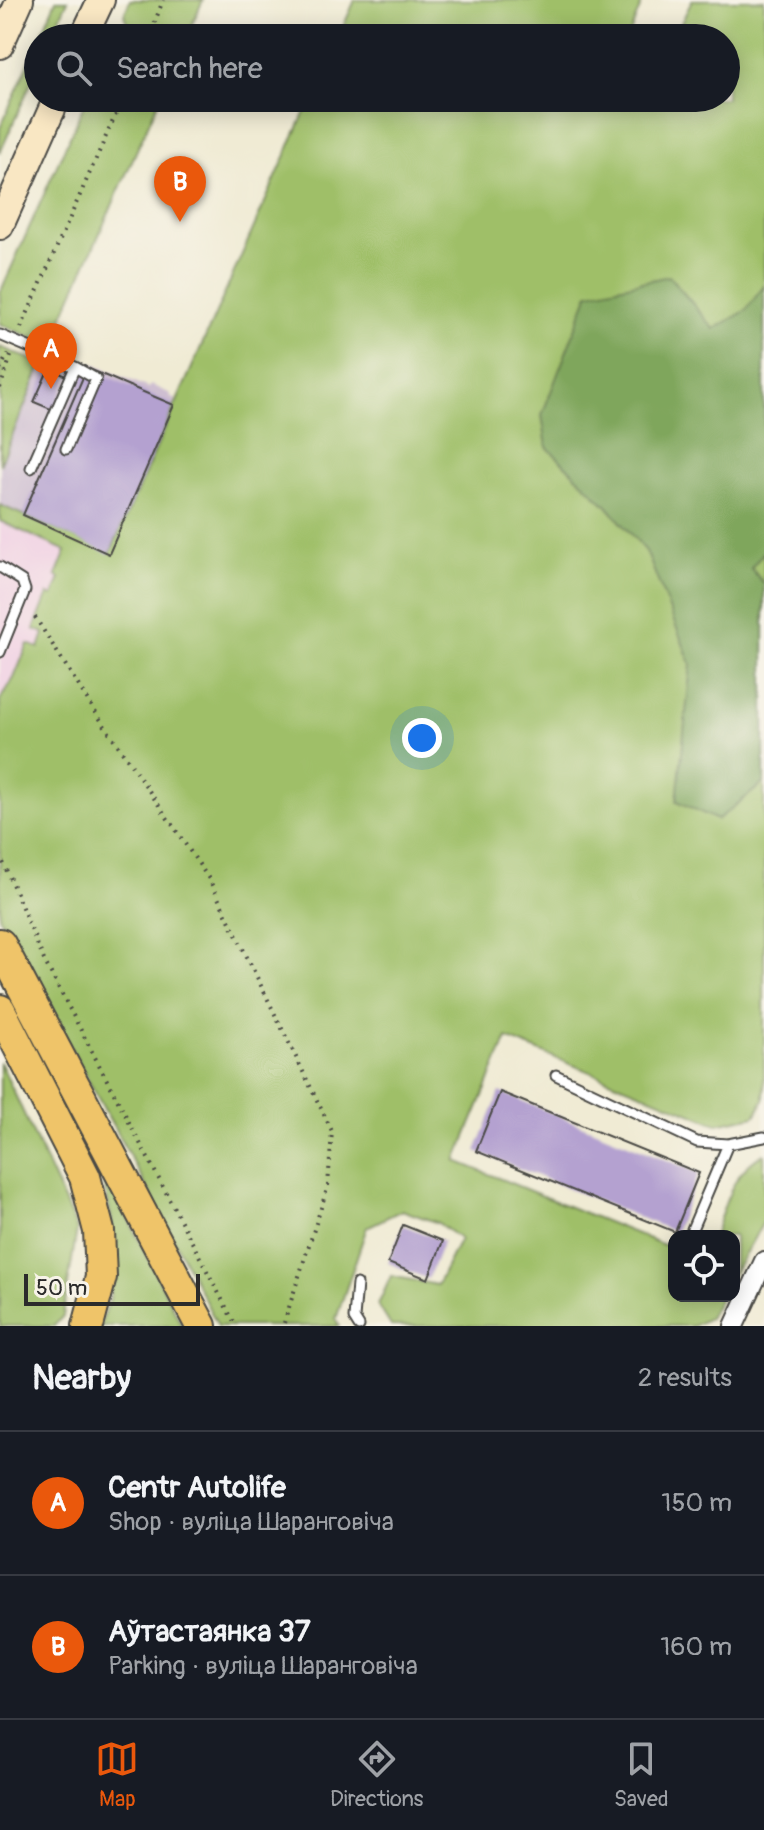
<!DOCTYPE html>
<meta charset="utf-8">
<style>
:root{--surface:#171b24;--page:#20242c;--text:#f1f3f6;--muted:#9ea1a6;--line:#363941;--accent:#ea580c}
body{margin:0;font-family:Pangolin,sans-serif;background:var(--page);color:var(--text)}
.controls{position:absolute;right:24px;bottom:24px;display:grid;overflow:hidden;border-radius:16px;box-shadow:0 4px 20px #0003}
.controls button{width:72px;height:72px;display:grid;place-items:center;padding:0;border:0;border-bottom:2px solid var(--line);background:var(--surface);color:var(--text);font:40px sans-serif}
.scale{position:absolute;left:24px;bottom:20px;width:176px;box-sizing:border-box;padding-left:8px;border:4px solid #2b2b2b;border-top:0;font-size:22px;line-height:28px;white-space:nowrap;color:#2b2b2b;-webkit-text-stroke:6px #f7f3e8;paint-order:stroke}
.you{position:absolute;left:422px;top:738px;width:28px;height:28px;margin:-20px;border:6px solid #fff;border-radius:50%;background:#1a73e8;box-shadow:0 0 0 12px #1a73e833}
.badge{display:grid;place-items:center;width:52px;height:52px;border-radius:50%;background:var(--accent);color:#fff;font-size:26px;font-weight:700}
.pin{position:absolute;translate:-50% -66px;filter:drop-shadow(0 2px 4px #0008)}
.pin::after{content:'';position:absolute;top:42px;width:28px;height:24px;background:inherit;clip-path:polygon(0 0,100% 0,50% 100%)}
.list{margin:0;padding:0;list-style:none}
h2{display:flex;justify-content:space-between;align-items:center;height:104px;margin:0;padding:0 32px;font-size:34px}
h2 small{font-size:26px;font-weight:400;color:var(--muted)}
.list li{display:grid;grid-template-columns:52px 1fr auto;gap:24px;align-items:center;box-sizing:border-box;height:144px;padding:0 32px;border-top:2px solid var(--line)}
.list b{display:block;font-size:30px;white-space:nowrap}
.list p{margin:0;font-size:26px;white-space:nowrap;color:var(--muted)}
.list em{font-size:26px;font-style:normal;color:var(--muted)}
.icon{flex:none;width:44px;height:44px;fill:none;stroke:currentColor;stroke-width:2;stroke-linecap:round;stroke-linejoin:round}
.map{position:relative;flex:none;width:764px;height:1326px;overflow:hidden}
.search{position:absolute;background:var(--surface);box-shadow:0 4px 20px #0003;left:24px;right:24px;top:24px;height:88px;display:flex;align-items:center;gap:20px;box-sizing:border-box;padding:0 28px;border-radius:44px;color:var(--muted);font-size:30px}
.sheet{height:392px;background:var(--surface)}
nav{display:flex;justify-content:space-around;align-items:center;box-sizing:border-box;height:112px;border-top:2px solid var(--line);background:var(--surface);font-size:22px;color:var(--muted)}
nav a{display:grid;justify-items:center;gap:4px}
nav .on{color:var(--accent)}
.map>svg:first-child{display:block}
</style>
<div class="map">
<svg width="764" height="1326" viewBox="0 0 764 1326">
<rect width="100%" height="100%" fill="#f7f3e8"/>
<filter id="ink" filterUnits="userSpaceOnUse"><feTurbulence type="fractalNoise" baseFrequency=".0125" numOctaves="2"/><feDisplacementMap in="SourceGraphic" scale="16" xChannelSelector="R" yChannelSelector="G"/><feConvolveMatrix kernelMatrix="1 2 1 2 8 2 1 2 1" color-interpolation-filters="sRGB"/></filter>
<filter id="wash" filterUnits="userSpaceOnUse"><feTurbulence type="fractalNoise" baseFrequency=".006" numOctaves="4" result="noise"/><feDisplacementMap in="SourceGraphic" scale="32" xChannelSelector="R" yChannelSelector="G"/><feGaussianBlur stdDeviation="1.8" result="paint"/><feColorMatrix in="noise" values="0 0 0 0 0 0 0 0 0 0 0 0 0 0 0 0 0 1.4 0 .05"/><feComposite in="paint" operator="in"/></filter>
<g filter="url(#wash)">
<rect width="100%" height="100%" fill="#f0ebd4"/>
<path fill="#f1d0e4" d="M 0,517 L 86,555 L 0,733 Z"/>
<path fill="#cebed1" d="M 50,345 L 149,388 L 151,385 L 171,394 L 170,397 L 176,400 L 109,554 L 0,505 L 0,465 Z"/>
<path fill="#9fbf67" stroke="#657549" stroke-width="2" d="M 56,0 L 68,0 L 51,38 L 40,38 Z
M 130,0 L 203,0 L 186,38 C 163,38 132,42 124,15 Z
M 355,0 L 643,0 L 628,38 L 338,38 Z
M 692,0 L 764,0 L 764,1100 L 755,1116 L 717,1124 L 507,1038 L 456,1161 L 674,1249 L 674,1296 L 721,1296 L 709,1318 L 693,1326 L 391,1326 L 378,1305 L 391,1276 L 437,1285 L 460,1239 L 438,1223 L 402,1210 L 367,1227 L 336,1319 L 339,1326 L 218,1326 L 152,1197 L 0,918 L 0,700 L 14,678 L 28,644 L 39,648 L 44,633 L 34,629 L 48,594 L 53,596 L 60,578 L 56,576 L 66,551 L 0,521 L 0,505 L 110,553 L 311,98 L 726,98 L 726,38 L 674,38 Z
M 38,42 L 38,67 L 0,153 L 0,128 Z
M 87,98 L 160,98 L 50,345 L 0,324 L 0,293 Z
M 0,347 L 42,364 L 0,465 Z
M 0,1062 L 77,1229 L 63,1316 L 54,1326 L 0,1326 Z
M 764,1154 L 764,1221 L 734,1273 L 734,1236 L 714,1236 C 725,1205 732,1170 764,1154 Z
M 98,1158 L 182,1326 L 100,1326 L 110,1299 L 112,1220 Z"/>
<path fill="#7fa65c" stroke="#556844" stroke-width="2" d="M 669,276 L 714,329 L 745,311 L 764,286 L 764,552 L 751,568 L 764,584 L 764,783 L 717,820 L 677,801 L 691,664 L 646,551 L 607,506 L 547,447 L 542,415 L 589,293 Z"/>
<g id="blocks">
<path fill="#b4a1d0" d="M 49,368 L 68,377 L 53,410 L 34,402 Z
M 87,368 L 174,405 L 109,554 L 23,515 Z
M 500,1092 L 699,1173 L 675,1232 L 476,1151 Z
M 403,1225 L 443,1241 L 428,1279 L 388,1263 Z"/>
</g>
</g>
<g filter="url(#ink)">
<use href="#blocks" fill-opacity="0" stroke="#494844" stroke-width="2"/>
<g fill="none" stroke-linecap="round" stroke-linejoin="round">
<g stroke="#494844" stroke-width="13">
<path id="service" d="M 0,335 L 75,367 L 31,468
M 66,449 L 96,379 L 75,367
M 0,567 L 22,581 L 25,590 L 0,652
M 556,1075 L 697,1142 L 728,1144 L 764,1137
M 692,1229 L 728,1144
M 357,1284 L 354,1318 L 359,1326"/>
</g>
<g stroke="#494844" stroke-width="22">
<path id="minor" d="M 734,1326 L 764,1261"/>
</g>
<g stroke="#494844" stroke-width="30">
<path id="secondary" d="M 83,38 L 101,0
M 0,45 L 20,0
M 0,226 L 57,98"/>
</g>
<g stroke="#494844" stroke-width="34">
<path id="trunk" d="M 0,944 L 201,1326
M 0,1010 L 85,1177 L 99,1231 L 101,1277 L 88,1326"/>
</g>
<path stroke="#494844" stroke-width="4" stroke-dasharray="2 6" stroke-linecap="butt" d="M 149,38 L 163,0
M 21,328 L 123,98
M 0,369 L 8,354
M 0,388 L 11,356
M 35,617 L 94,710 L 209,879 L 332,1131 L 328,1186 L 283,1326
M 0,855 L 44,960 L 236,1326"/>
<use href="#service" stroke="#fff" stroke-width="9"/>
<use href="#minor" stroke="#fff" stroke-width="18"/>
<use href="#secondary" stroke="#f9e7c3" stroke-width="26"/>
<use href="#trunk" stroke="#efc469" stroke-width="30"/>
</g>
</g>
</svg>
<div class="controls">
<button><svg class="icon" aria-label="locate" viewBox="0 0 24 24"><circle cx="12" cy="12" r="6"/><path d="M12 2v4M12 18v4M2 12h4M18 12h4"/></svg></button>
</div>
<div class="scale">50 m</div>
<div class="you"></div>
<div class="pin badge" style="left:51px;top:389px">A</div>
<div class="pin badge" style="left:180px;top:222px">B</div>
<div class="search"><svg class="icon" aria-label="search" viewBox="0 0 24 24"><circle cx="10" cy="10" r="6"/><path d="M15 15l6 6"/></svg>Search here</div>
</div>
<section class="sheet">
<h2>Nearby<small>2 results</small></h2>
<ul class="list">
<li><span class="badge">A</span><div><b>Centr Autolife</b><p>Shop · вуліца Шаранговіча</p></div><em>150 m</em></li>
<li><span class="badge">B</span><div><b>Аўтастаянка 37</b><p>Parking · вуліца Шаранговіча</p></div><em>160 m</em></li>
</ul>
</section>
<nav>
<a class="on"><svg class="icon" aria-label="map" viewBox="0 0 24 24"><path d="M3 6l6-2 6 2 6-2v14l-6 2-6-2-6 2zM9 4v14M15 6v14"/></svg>Map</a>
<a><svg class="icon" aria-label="directions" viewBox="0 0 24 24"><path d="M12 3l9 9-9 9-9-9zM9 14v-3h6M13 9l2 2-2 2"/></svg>Directions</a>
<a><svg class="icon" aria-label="saved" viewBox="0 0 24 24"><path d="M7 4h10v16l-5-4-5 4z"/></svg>Saved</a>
</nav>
